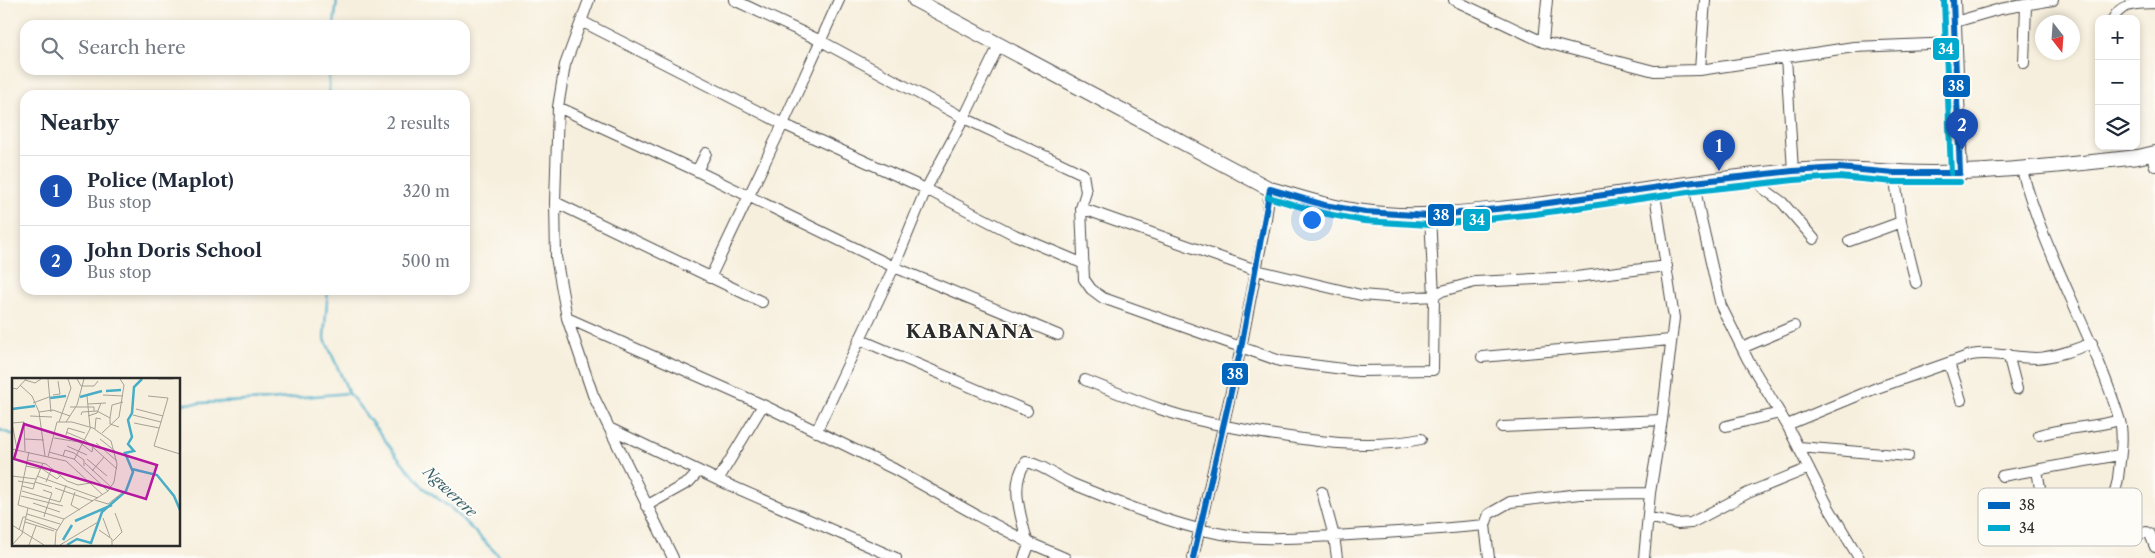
<!DOCTYPE html>
<meta charset="utf-8">
<style>
:root{--surface:#fff;--page:#f2f2f3;--text:#1f2937;--muted:#747a83;--line:#e0e1e3;--accent:#b5179e}
body{margin:0;font-family:"Libre Caslon Text",serif;background:var(--page);color:var(--text)}
.controls{position:absolute;right:15px;top:15px;display:grid;overflow:hidden;border-radius:10px;box-shadow:0 2px 8px #0003}
.controls button{width:45px;height:45px;display:grid;place-items:center;padding:0;border:0;border-bottom:1px solid var(--line);background:var(--surface);color:var(--text);font:25px sans-serif}
.compass{position:absolute;left:2035px;top:15px;width:45px;height:45px;border-radius:50%;background:var(--surface);box-shadow:0 2px 8px #0003;rotate:163deg}
.you{position:absolute;left:1311px;top:219px;width:18px;height:18px;margin:-12px;border:4px solid #fff;border-radius:50%;background:#1a73e8;box-shadow:0 0 0 8px #1a73e833}
.badge{display:grid;place-items:center;width:32px;height:32px;border-radius:50%;background:var(--accent);color:#fff;font-size:16px;font-weight:700}
.pin{position:absolute;translate:-50% -41px;filter:drop-shadow(0 1px 2px #0008)}
.pin::after{content:'';position:absolute;top:26px;width:18px;height:15px;background:inherit;clip-path:polygon(0 0,100% 0,50% 100%)}
.list{margin:0;padding:0;list-style:none}
h2{display:flex;justify-content:space-between;align-items:center;height:65px;margin:0;padding:0 20px;font-size:21px}
h2 small{font-size:16px;font-weight:400;color:var(--muted)}
.list li{display:grid;grid-template-columns:32px 1fr auto;gap:15px;align-items:center;box-sizing:border-box;height:70px;padding:0 20px;border-top:1px solid var(--line)}
.list b{display:block;font-size:19px;white-space:nowrap}
.list p{margin:0;font-size:16px;white-space:nowrap;color:var(--muted)}
.list em{font-size:16px;font-style:normal;color:var(--muted)}
.icon{flex:none;width:28px;height:28px;fill:none;stroke:currentColor;stroke-width:2;stroke-linecap:round;stroke-linejoin:round}
.map{position:relative;flex:none;width:2155px;height:558px;overflow:hidden}
.search{position:absolute;background:var(--surface);box-shadow:0 2px 8px #0003;left:20px;top:20px;width:450px;height:55px;display:flex;align-items:center;gap:12px;box-sizing:border-box;padding:0 18px;border-radius:15px;color:var(--muted);font-size:19px}
.panel{position:absolute;background:var(--surface);box-shadow:0 2px 8px #0003;left:20px;top:90px;width:450px;height:205px;border-radius:15px}
.map>svg:first-child{display:block}
</style>
<div class="map">
<svg width="2155" height="558" viewBox="0 0 2155 558">
<rect width="100%" height="100%" fill="#fdfcf7"/>
<filter id="ink" filterUnits="userSpaceOnUse"><feTurbulence type="fractalNoise" baseFrequency=".02" numOctaves="2"/><feDisplacementMap in="SourceGraphic" scale="10" xChannelSelector="R" yChannelSelector="G"/><feConvolveMatrix kernelMatrix="1 2 1 2 8 2 1 2 1" color-interpolation-filters="sRGB"/></filter>
<filter id="wash" filterUnits="userSpaceOnUse"><feTurbulence type="fractalNoise" baseFrequency=".0096" numOctaves="4" result="noise"/><feDisplacementMap in="SourceGraphic" scale="20" xChannelSelector="R" yChannelSelector="G"/><feGaussianBlur stdDeviation="1.12" result="paint"/><feColorMatrix in="noise" values="0 0 0 0 0 0 0 0 0 0 0 0 0 0 0 0 0 1.4 0 .05"/><feComposite in="paint" operator="in"/></filter>
<g filter="url(#wash)">
<rect width="100%" height="100%" fill="#f7efdd"/>
<g fill="none" stroke-linecap="round" stroke-linejoin="round">
<path stroke="#48adc7" stroke-width="2.5" d="M 334,25 L 337,0
M 329,95 L 329,70
M 328,290 L 324,337 L 349,393 L 397,456 L 423,487 L 453,510 L 501,558
M 179,404 L 268,400 L 349,393
M 0,430 L 14,435"/>
</g>
</g>
<g filter="url(#ink)">
<g fill="none" stroke-linecap="round" stroke-linejoin="round">
<g stroke="#4a4846" stroke-width="12">
<path id="street" d="M 589,0 L 565,65 L 558,107 L 555,202 L 556,257 L 567,318 L 593,395 L 673,558
M 734,0 L 821,41 L 964,118 L 1083,174 L 1086,192 L 1081,208 L 1084,279 L 1091,289 L 1103,298 L 1280,361 L 1359,371 L 1433,370 L 1434,296 L 1430,216
M 1454,0 L 1543,42 L 1654,71 L 1700,70 L 1854,47 L 1955,43
M 2113,19 C 2121,2 2139,4 2155,3
M 581,21 L 783,124 L 926,189 L 1015,235 L 1084,264
M 1955,22 L 2000,9 L 2053,0
M 1543,42 L 1547,0
M 1786,57 L 1793,171
M 2024,63 L 2026,5
M 1700,70 L 1705,0
M 558,107 L 697,171 L 706,153
M 2151,154 L 2155,166
M 2022,170 C 2045,257 2094,335 2120,421 C 2124,437 2120,460 2118,478 C 2116,495 2102,521 2118,535 L 2125,537 L 2146,532 L 2150,534 L 2155,547
M 697,171 L 894,267 L 1058,335
M 1894,173 L 1901,222 L 1916,283
M 1752,176 L 1764,189 L 1782,202 L 1814,239
M 1694,182 L 1699,210 L 1721,306 L 1748,360 L 1787,425 L 1829,508 L 1859,558
M 555,202 L 762,302
M 1081,208 L 1256,270 L 1361,295 L 1399,298 L 1434,296 L 1442,291 L 1475,282 L 1576,277 L 1667,266
M 1849,241 L 1901,222
M 710,278 L 783,124 L 839,0
M 567,318 L 763,405 L 894,469 L 978,516 L 1030,543 L 1065,558
M 859,339 L 1027,411
M 1742,348 L 1794,326
M 2008,354 L 2017,389
M 1482,357 L 1670,340
M 1949,363 L 1961,400
M 1085,380 C 1110,390 1135,400 1160,409 C 1191,420 1225,426 1257,432 C 1310,441 1368,450 1421,439
M 1787,425 L 1874,389 L 1971,355 C 1993,351 2013,358 2036,358 C 2055,357 2074,350 2092,343
M 1726,426 L 1780,413
M 1502,427 L 1662,420
M 609,428 L 718,480 L 896,558
M 816,432 L 894,267 L 926,189 L 964,118 L 999,45
M 2039,435 C 2065,427 2093,428 2119,420
M 1799,447 L 1908,456
M 2037,470 L 2045,519
M 2002,476 L 2119,455
M 718,480 L 763,405
M 1322,492 L 1334,536 L 1337,558
M 646,506 L 689,482 L 699,471
M 1648,517 L 1677,524 L 1691,523 L 1748,493 L 1809,468
M 1485,525 L 1489,558
M 1027,541 C 1021,515 1009,485 1026,462 C 1044,465 1056,477 1073,484 C 1117,502 1171,524 1217,533 C 1256,541 1294,538 1334,536 C 1385,533 1435,530 1485,525 L 1489,514 L 1510,502 L 1580,494 L 1650,493
M 1024,558 L 1030,543
M 1193,558 L 1241,348 L 1266,219 L 1270,189
M 1644,558 L 1650,493 L 1662,420 L 1674,318 L 1654,188"/>
</g>
<g stroke="#4a4846" stroke-width="16">
<path id="secondary" d="M 915,0 L 1270,189 C 1301,198 1332,208 1364,212 C 1412,219 1460,213 1508,208 C 1603,198 1697,180 1792,171 C 1839,166 1885,173 1932,173 C 2001,172 2069,165 2138,157 L 2155,153
M 1953,0 L 1960,173"/>
</g>
<use href="#street" stroke="#fff" stroke-width="10"/>
<use href="#secondary" stroke="#fff" stroke-width="14"/>
<g stroke="#fdfcf7" stroke-width="10">
<path id="bus-1" d="M 1953,0 L 1960,173
M 1270,189 L 1324,205 L 1365,212 L 1430,216 L 1534,205 L 1694,182 L 1793,171 L 1839,168 L 1894,173 L 1960,173
M 1193,558 L 1241,348 L 1270,189"/>
</g>
<g stroke="#fdfcf7" stroke-width="10">
<path id="bus-2" d="M 1944,0 L 1951,173
M 1268,197 L 1322,213 L 1364,221 L 1430,225 L 1535,214 L 1695,191 L 1794,180 L 1839,177 L 1894,182 L 1960,182"/>
</g>
<use href="#bus-1" stroke="#0065bd" stroke-width="6"/>
<use href="#bus-2" stroke="#00a9ce" stroke-width="6"/>
</g>
</g>
<g text-anchor="middle" stroke-width="4" stroke-linejoin="round" paint-order="stroke">
<g font-size="15" font-style="italic" fill="#375f69" stroke="#fdfcf7">
<text transform="translate(450 492) rotate(43)" y="5">Ngwerere</text>
</g>
<g font-size="19" font-weight="bold" letter-spacing="1" fill="#2b2b2b" stroke="#fdfcf7">
<text x="970" y="338">KABANANA</text>
</g>
</g>
<g transform="translate(12 378)">
<rect width="168" height="168" fill="#f7efdd"/>
<path fill="none" stroke="#48adc7" stroke-width="2.5" d="M 94,13 L 109,12M 68,19 L 90,13M 38,20 L 54,18M 0,31 L 23,28M 120,91 L 145,97 L 162,118 L 168,132M 63,143 L 100,127M 51,162 L 60,147M 55,167 L 65,161 L 79,165 L 90,134 L 114,113 L 121,94 L 113,75 L 122,73 L 116,66 L 120,59 L 116,42 L 120,35 L 122,9 L 130,1"/>
<path fill="none" stroke="#a5a196" stroke-width="1" d="M 36,1 L 39,34M 65,1 L 69,8 L 82,8 L 86,3M 146,1 L 161,1M 13,2 L 23,5 L 29,1M 8,7 L 20,18 L 27,34 L 33,78M 0,10 L 5,11 L 14,1M 41,17 L 48,16 L 46,3M 91,17 L 111,18M 75,18 L 78,49M 136,18 L 156,20 L 142,68 L 168,76M 21,25 L 37,19M 76,26 L 94,25M 58,29 L 82,29 L 82,33M 124,31 L 151,38M 27,34 L 41,32 L 58,38M 69,37 L 70,34 L 85,33 L 98,40M 121,37 L 149,44M 18,38 L 40,39M 76,38 L 85,35 L 89,25M 47,44 L 59,10 L 56,1M 54,44 L 65,27 L 72,1M 122,45 L 147,50M 107,49 L 98,46 L 98,40 L 100,27 L 111,24M 83,51 L 84,40 L 89,41M 54,54 L 73,62 L 105,91M 90,55 L 107,39 L 112,7 L 108,1M 54,57 L 56,50 L 73,55M 42,60 L 67,64 L 80,74 L 81,69M 12,61 L 32,62M 88,61 L 103,73M 84,65 L 105,83M 55,68 L 75,77M 0,71 L 54,83 L 91,117M 5,71 L 0,45 L 12,44 L 13,73M 17,74 L 6,127 L 33,135 L 32,139M 37,74 L 62,81 L 96,113M 51,78 L 53,72 L 62,75 L 72,82 L 72,88M 36,79 L 45,44 L 60,44 L 81,50 L 99,63 L 105,86 L 102,104 L 96,113 L 52,141 L 44,154 L 43,167M 75,81 L 95,98M 15,82 L 34,86 L 55,103 L 66,107 L 79,105M 62,82 L 79,49M 31,85 L 23,104 L 40,109M 73,85 L 99,109M 14,88 L 29,91M 29,90 L 45,101 L 49,97M 80,93 L 92,79M 0,98 L 24,101M 25,98 L 86,120M 6,103 L 23,106M 34,104 L 40,90M 10,108 L 21,111 L 23,104M 43,110 L 81,123M 31,112 L 40,115 L 33,135 L 52,141M 10,113 L 48,124 L 54,107M 63,114 L 59,127 L 68,132M 9,118 L 51,128M 83,122 L 96,126 L 110,115M 21,125 L 48,134M 15,136 L 48,146M 91,140 L 98,159M 14,141 L 45,152M 13,144 L 42,153M 0,147 L 32,167M 7,152 L 11,139 L 14,139M 87,152 L 100,161 L 100,167M 101,163 L 110,154 L 103,135M 0,167 L 10,156 L 16,130M 17,167 L 24,148M 48,167 L 86,144"/>
<path fill="#b5179e" fill-opacity="0.15" stroke="#b5179e" stroke-width="2.5" d="M 12,46 L 145,87 L 134,121 L 2,81 Z"/>
<rect width="168" height="168" fill="none" stroke="#2b2b2b" stroke-width="2.5"/>
</g>
<rect x="1978" y="488" width="164" height="58" rx="8" fill="#fdfcf7" stroke="#bebdba" stroke-width="1"/>
<rect x="1988" y="502" width="22" height="7" fill="#0065bd"/>
<rect x="1988" y="525" width="22" height="6" fill="#00a9ce"/>
<g font-size="14" fill="#2b2b2b">
<text x="2019" y="510">38</text>
<text x="2019" y="533">34</text>
</g>
<g stroke="#fdfcf7" stroke-width="2">
<rect x="1932" y="37" width="28" height="24" rx="5" fill="#00a9ce"/>
<rect x="1942" y="74" width="29" height="24" rx="5" fill="#0065bd"/>
<rect x="1427" y="203" width="28" height="24" rx="5" fill="#0065bd"/>
<rect x="1462" y="208" width="29" height="24" rx="5" fill="#00a9ce"/>
<rect x="1221" y="362" width="28" height="24" rx="5" fill="#0065bd"/>
</g>
<g font-size="14" text-anchor="middle" font-weight="bold" fill="#fff">
<text x="1946" y="54">34</text>
<text x="1956" y="91">38</text>
<text x="1441" y="220">38</text>
<text x="1477" y="225">34</text>
<text x="1235" y="379">38</text>
</g>
</svg>
<div class="controls">
<button>+</button>
<button>−</button>
<button><svg class="icon" aria-label="layers" viewBox="0 0 24 24"><path d="M12 4l9 5-9 5-9-5zM3 14l9 5 9-5"/></svg></button>
</div>
<svg class="compass" viewBox="-18 -18 36 36"><path d="M0-13l5 13h-10z" fill="#e53935"/><path d="M0 13l5-13h-10z" fill="#747a83"/></svg>
<div class="you"></div>
<div class="pin badge" style="left:1719px;top:171px;background:#1a4fb4">1</div>
<div class="pin badge" style="left:1962px;top:150px;background:#1a4fb4">2</div>
<div class="search"><svg class="icon" aria-label="search" viewBox="0 0 24 24"><circle cx="10" cy="10" r="6"/><path d="M15 15l6 6"/></svg>Search here</div>
<section class="panel">
<h2>Nearby<small>2 results</small></h2>
<ul class="list">
<li><span class="badge" style="background:#1a4fb4">1</span><div><b>Police (Maplot)</b><p>Bus stop</p></div><em>320 m</em></li>
<li><span class="badge" style="background:#1a4fb4">2</span><div><b>John Doris School</b><p>Bus stop</p></div><em>500 m</em></li>
</ul>
</section>
</div>
